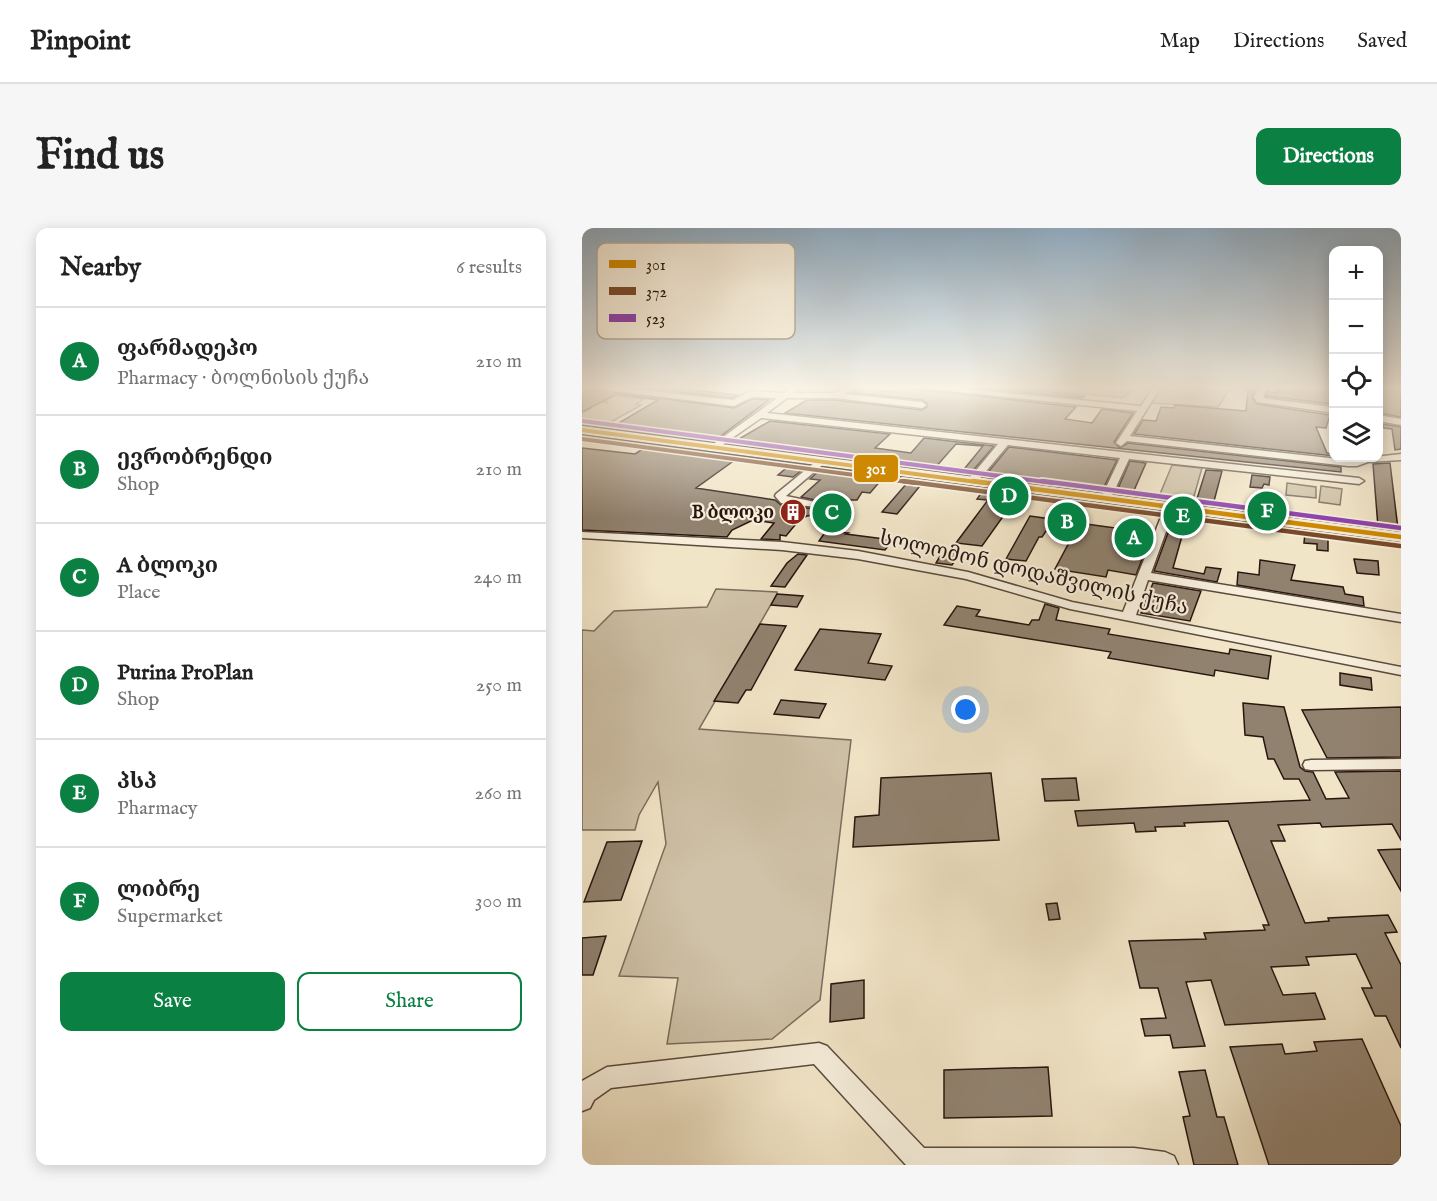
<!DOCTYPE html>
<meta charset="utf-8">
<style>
:root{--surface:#fff;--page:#f6f6f6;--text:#222;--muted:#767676;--line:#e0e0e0;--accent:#0b8043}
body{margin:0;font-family:"IM FELL English","Noto Serif Georgian",serif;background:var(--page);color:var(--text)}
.controls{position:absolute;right:18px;top:18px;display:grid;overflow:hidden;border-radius:12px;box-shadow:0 3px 15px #0003}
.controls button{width:54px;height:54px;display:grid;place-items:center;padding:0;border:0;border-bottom:2px solid var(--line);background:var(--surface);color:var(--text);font:30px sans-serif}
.you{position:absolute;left:384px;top:482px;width:21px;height:21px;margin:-15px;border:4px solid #fff;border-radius:50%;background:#1a73e8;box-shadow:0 0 0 9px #1a73e833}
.badge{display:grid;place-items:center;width:39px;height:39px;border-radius:50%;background:var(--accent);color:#fff;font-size:20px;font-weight:700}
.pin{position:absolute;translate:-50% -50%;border:3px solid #fff;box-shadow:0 2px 6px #0006}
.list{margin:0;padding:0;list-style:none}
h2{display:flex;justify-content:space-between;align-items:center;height:78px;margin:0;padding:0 24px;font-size:26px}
h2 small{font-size:20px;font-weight:400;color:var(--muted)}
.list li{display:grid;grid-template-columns:39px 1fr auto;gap:18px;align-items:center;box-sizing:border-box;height:108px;padding:0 24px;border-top:2px solid var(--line)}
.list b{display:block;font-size:22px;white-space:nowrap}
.list p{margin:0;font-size:20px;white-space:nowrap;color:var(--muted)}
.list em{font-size:20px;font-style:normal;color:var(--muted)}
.actions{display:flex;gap:12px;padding:18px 24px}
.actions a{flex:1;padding:14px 0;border:2px solid var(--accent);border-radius:12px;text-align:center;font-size:21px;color:var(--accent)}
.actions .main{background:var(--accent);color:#fff}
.icon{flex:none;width:33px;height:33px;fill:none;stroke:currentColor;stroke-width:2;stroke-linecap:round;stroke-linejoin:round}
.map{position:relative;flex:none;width:819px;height:937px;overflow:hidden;border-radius:12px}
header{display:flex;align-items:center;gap:36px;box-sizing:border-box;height:84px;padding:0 30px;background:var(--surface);border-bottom:2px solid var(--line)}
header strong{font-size:28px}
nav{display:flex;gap:33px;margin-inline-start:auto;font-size:21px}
.intro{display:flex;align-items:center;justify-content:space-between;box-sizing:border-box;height:144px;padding:0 36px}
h1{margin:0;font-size:42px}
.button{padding:15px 27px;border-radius:12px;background:var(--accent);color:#fff;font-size:21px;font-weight:700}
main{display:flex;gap:36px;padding:0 36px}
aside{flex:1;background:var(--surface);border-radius:12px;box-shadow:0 3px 15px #0003}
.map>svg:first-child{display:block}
</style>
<header>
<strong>Pinpoint</strong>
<nav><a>Map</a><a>Directions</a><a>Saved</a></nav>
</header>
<div class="intro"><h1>Find us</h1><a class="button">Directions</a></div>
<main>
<aside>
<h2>Nearby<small>6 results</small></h2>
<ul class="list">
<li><span class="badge">A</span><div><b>ფარმადეპო</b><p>Pharmacy · ბოლნისის ქუჩა</p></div><em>210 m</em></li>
<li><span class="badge">B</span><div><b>ევრობრენდი</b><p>Shop</p></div><em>210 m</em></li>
<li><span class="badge">C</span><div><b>A ბლოკი</b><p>Place</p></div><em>240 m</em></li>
<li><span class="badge">D</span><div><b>Purina ProPlan</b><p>Shop</p></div><em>250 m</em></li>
<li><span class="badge">E</span><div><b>პსპ</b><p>Pharmacy</p></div><em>260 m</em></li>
<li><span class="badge">F</span><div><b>ლიბრე</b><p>Supermarket</p></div><em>300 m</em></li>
</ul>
<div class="actions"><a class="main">Save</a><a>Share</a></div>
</aside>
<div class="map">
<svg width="819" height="937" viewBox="0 0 819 937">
<rect width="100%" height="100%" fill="#f1e5c7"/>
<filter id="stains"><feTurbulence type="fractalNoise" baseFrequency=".00333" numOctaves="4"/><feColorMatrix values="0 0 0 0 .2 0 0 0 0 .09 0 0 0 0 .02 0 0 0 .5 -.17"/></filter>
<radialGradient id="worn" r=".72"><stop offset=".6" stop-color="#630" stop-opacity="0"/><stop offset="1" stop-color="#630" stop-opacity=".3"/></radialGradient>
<path fill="#cfc2a8" stroke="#7c6c5c" stroke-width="1.5" d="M 441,159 L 553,159 L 541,170 Z
M 554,159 L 649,159 L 636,179 L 567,175 L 575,162 Z
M 32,168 L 62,171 L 54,176 L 59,177 L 22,198 L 0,195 L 0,185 L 9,180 L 8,176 L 12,173 L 26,175 L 23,173 Z
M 590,237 L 620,240 L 610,275 L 578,266 Z
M 705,255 L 734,259 L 734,270 L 704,267 Z
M 739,258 L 760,261 L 758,277 L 737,274 Z
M 134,361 L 195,364 L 195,366 L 117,501 L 269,512 L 238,772 L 190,811 L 85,816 L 96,750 L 37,748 L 84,616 L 76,554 L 57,587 L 53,602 L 0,602 L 0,402 L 12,403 L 32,383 L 125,379 Z"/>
<path fill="#91826f" stroke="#28160f" stroke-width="1.5" d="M 55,159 L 83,159 L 155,167 L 151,170 Z
M 316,159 L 494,179 L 483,191 L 510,195 L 520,181 L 551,185 L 532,214 L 538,220 L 546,215 L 759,239 L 759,244 L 203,185 L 225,172 L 253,172 L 340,182 L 345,179 L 345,175 L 340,172 L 270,165 L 278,160 L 310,164 Z
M 390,159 L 432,159 L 503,168 L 501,170 Z
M 700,159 L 752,159 L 752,172 L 750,176 L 684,168 L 686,163 L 694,165 L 695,161 L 700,162 Z
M 801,159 L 819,160 L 819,189 L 797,185 L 796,167 Z
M 0,160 L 152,180 L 170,171 L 187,172 L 132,213 L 30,199 L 76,172 L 34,166 L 0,184 Z
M 666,161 L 673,162 L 670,170 L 675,176 L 748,187 L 744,200 L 734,199 L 745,225 L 752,226 L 752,228 L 552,206 L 561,192 L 574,193 L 579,179 L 592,180 L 593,177 L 664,183 Z
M 188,193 L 308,206 L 293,220 L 329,225 L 342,210 L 412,218 L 388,246 L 379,245 L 401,218 L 374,216 L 352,241 L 222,225 L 225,222 L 150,215 Z
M 800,196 L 819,199 L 819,221 L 813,222 L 810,201 L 802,200 Z
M 67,217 L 157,229 L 114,260 L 193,272 L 199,277 L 244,282 L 243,274 L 219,269 L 238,252 L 228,251 L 240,240 L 342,253 L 315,286 L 300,284 L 326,254 L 300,251 L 288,265 L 280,264 L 275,272 L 268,272 L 267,286 L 257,298 L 231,287 L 225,288 L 218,291 L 204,308 L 198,307 L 198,312 L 179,311 L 192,295 L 171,292 L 150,302 L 145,309 L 0,302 L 0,220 L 53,226 Z
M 427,219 L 535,232 L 520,263 L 403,248 Z
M 548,233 L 564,235 L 550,267 L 534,265 Z
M 808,235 L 816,301 L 796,299 L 791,236 Z
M 209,236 L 225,238 L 211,249 L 196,247 Z
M 624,242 L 640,243 L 631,277 L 598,273 L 614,274 Z
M 670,247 L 688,249 L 687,257 L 682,256 L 680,260 L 668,259 Z
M 402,261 L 437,266 L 400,318 L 374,315 L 406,272 L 395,271 Z
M 593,286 L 619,290 L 617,295 L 608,294 L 605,301 L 602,301 L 591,340 L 622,346 L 624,339 L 639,341 L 635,354 L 572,343 Z
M 448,288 L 497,295 L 570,305 L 554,347 L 526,342 L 524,349 L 473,341 L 491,307 L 464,303 L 460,309 L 457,309 L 444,333 L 424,331 Z
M 244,303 L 266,305 L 264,306 L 311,312 L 303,322 L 237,313 Z
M 723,304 L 746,307 L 746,323 L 735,322 L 735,316 L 722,315 Z
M 361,323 L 378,325 L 370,337 L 354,335 Z
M 216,326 L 225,327 L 203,359 L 189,358 L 205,335 Z
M 772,331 L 796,333 L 797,347 L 775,345 Z
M 678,332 L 713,337 L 709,352 L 761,359 L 763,366 L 781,369 L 782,378 L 655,357 L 656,344 L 677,347 Z
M 571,355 L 619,363 L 608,393 L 559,385 Z
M 195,366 L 221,368 L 215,379 L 189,377 Z
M 463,376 L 477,380 L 474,392 L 528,401 L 526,406 L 647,426 L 648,421 L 689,428 L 686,451 L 633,442 L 632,448 L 526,430 L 529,424 L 362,397 L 375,378 L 398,382 L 394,388 L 447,397 L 450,392 L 457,392 Z
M 178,396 L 204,398 L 169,462 L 164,462 L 156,475 L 132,473 Z
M 238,401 L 299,406 L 286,435 L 310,438 L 303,452 L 213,442 Z
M 758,445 L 789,450 L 790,462 L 758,457 Z
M 199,472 L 244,476 L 237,490 L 192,486 Z
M 661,475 L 702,479 L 718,539 L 723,543 L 731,544 L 744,571 L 767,570 L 753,544 L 819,543 L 819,612 L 810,596 L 740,599 L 738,595 L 696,597 L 703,613 L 689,613 L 723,695 L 747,693 L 746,690 L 806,687 L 815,704 L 803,705 L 819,737 L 819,820 L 804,788 L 793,788 L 780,760 L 790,760 L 774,726 L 724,729 L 727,737 L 689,739 L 701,767 L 733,765 L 743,791 L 643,797 L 629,752 L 604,754 L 623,818 L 591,820 L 588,807 L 563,808 L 559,791 L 584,790 L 576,760 L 558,760 L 547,713 L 624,711 L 622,705 L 683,702 L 681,697 L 687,697 L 646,593 L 602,595 L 603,598 L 573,599 L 574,603 L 554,604 L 552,595 L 496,598 L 493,583 L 728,572 L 717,551 L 702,551 L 692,531 L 686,531 L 681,509 L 663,507 Z
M 819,479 L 819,529 L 745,530 L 720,482 Z
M 409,545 L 417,612 L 271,619 L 273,589 L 297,587 L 299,550 Z
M 494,550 L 497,572 L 463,573 L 460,551 Z
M 60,613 L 39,672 L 2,674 L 25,614 Z
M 819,621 L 819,663 L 796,622 Z
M 475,675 L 478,691 L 467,692 L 464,676 Z
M 24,708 L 11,747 L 0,747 L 0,710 Z
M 282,752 L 282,790 L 248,794 L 249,756 Z
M 780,811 L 819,898 L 819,937 L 687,937 L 648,819 L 700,816 L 703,826 L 735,823 L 732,814 Z
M 466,839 L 470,888 L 362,890 L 362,842 Z
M 623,842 L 635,889 L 642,889 L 656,937 L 612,937 L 601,889 L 608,888 L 597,844 Z"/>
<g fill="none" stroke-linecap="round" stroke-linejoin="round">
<g stroke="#5a4a3d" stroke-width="3">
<path id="street" d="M 2,159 L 31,159 L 151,172 L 168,163 L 201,165 L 210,159 L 220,159 L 212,165 L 252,165 L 264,159 L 276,159 L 263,166 L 340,174 L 344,177 L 340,180 L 253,170 L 205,170 L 185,185 L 777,250 L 782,253 L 777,256 L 547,231 L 529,270 L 524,273 L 519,270 L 538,230 L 426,217 L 395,254 L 391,255 L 386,252 L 416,216 L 179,190 L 133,222 L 128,219 L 130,217 L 195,170 L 170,169 L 152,178 Z
M 332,159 L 364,159 L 559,178 L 571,159 L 579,159 L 548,208 L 766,232 L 819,226 L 819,232 L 786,234 L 775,238 L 766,238 L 545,213 L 539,218 L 534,215 L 555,183 Z
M 677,159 L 685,159 L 681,170 L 752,179 L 752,185 L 675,174 L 672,169 Z
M 796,187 L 819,191 L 819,197 L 796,193 Z
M 237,231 L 245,233 L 204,268 L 243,276 L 243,280 L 199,275 L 193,268 L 194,266 Z
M 588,276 L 593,279 L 569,345 L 819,386 L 819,394 L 566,352 L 554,387 L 819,439 L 819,447 L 488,381 L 384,351 L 276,331 L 200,322 L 0,310 L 0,304 L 200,314 L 276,323 L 386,344 L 490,374 L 541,384 L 583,279 Z
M 819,531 L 819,541 L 729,542 L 723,541 L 721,537 L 723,533 L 729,532 Z
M 237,815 L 245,818 L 342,920 L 552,920 L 583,924 L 592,928 L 596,937 L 324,937 L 232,836 L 29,860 L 12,872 L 8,880 L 0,883 L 0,853 L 25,839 Z"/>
</g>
<g stroke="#28160f" stroke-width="4">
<path id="secondary" d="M 0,198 L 819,304 L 819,314 L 0,206 Z"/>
</g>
<use href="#street" fill="#f6eedb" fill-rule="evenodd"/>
<use href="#secondary" fill="#f6eedb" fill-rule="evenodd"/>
<g stroke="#f6eedb" stroke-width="7">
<path id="bus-1-far1" d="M 0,202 L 402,255"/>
</g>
<g stroke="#f6eedb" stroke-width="8">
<path id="bus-1" d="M 391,253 L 819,309"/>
</g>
<g stroke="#f6eedb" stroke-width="7">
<path id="bus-2-far1" d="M 0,211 L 333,255"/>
</g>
<g stroke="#f6eedb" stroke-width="8">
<path id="bus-2" d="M 321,253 L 818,318"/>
</g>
<g stroke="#f6eedb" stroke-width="7">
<path id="bus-3-far1" d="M 1,193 L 471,255"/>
</g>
<g stroke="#f6eedb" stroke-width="8">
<path id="bus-3" d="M 460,253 L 819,300"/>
</g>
<use href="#bus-1-far1" stroke="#ce8903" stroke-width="4"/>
<use href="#bus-1" stroke="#ce8903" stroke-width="4.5"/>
<use href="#bus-2-far1" stroke="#7a4b2a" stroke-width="4"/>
<use href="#bus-2" stroke="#7a4b2a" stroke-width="4.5"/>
<use href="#bus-3-far1" stroke="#8e44ad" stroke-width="4"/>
<use href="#bus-3" stroke="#8e44ad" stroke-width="4.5"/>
</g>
<linearGradient id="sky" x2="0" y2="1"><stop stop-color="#90acc2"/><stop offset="0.55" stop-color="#f9f3e6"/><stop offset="1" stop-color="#f9f3e6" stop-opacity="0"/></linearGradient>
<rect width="819" height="290" fill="url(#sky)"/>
<defs>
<g id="building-disc" transform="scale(1.35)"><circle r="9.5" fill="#8f2418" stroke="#f6eedb"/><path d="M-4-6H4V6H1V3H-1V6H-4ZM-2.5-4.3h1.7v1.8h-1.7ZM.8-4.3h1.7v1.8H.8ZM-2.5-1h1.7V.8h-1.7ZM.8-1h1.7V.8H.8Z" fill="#fff"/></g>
</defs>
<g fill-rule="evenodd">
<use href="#building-disc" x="211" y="284"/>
</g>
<g text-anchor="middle" stroke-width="4.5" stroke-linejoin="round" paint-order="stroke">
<g font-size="18" font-weight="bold" fill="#28160f" stroke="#f6eedb" text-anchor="end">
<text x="192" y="290">B ბლოკი</text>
</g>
<g font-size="21" fill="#28160f" stroke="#f6eedb">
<text transform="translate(452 344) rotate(13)" y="7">სოლომონ დოდაშვილის ქუჩა</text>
</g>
</g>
<rect x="15" y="15" width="198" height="96" rx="9" fill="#f6eedb" stroke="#b8ad9e" stroke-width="1.5"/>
<rect x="27" y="32" width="27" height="8" fill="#ce8903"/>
<rect x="27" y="59" width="27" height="8" fill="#7a4b2a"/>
<rect x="27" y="86" width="27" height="8" fill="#8e44ad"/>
<g font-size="16" fill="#28160f">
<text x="64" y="42">301</text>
<text x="64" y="69">372</text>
<text x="64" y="96">523</text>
</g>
<rect stroke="#f6eedb" stroke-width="2" x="271" y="226" width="46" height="29" rx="6" fill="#ce8903"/>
<g font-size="16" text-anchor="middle" font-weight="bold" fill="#fff">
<text x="294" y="246">301</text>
</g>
<rect width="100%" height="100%" filter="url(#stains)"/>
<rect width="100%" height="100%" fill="url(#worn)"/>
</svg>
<div class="controls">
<button>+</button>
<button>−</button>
<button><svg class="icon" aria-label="locate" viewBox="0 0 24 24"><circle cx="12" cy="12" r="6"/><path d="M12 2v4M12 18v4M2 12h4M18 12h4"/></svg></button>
<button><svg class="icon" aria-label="layers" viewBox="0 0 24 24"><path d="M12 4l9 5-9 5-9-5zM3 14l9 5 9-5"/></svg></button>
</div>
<div class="you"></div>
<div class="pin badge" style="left:552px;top:310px">A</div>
<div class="pin badge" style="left:485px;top:294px">B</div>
<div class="pin badge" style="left:250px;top:285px">C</div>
<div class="pin badge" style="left:427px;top:268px">D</div>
<div class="pin badge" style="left:601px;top:288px">E</div>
<div class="pin badge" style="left:685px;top:283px">F</div>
</div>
</main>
